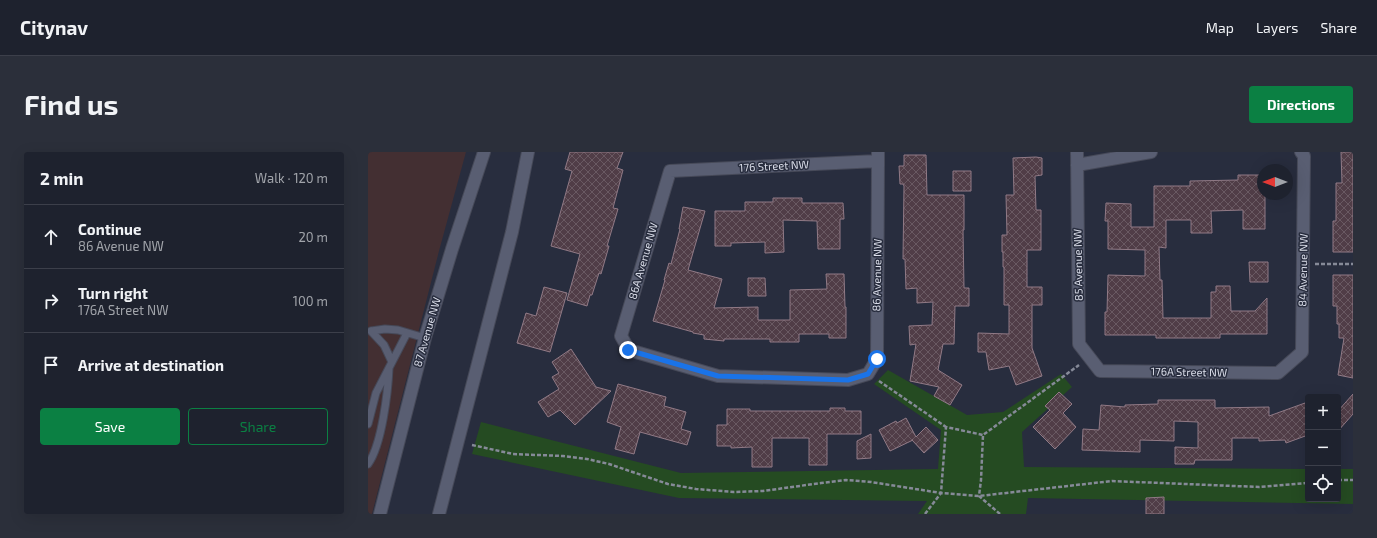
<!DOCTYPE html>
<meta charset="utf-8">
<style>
:root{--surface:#1e222e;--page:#2b2f3a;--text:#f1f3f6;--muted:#a1a4aa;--line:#3c3f4a;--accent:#0b8043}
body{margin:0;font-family:"Exo 2",sans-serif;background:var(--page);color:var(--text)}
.controls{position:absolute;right:12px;bottom:12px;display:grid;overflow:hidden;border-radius:4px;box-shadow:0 4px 16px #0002}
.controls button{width:36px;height:36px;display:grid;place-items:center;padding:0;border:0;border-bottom:1px solid var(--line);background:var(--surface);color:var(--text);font:20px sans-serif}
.compass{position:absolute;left:889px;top:12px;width:36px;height:36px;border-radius:50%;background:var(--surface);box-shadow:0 4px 16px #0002;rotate:270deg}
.stop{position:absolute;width:12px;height:12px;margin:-9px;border:3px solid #1a73e8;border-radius:50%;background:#fff}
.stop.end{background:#1a73e8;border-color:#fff;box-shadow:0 1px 4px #0008}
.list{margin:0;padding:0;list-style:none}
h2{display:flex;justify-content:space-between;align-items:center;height:52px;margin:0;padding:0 16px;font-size:17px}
h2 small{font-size:13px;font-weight:400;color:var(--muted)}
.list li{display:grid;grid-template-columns:26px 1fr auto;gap:12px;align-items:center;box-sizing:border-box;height:64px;padding:0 16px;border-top:1px solid var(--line)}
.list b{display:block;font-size:15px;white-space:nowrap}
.list p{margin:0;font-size:13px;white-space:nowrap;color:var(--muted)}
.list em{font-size:13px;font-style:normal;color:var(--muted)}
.actions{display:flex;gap:8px;padding:12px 16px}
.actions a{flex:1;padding:9px 0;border:1px solid var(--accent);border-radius:4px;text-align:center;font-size:14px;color:var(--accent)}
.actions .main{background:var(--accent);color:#fff}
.icon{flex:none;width:22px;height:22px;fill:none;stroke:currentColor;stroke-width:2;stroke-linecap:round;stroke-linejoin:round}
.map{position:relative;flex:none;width:985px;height:362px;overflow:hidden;border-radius:4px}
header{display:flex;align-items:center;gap:24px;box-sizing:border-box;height:56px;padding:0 20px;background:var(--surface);border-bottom:1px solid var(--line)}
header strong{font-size:19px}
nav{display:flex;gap:22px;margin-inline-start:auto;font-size:14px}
.intro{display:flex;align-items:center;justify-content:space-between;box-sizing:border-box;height:96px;padding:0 24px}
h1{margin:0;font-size:28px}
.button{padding:10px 18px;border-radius:4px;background:var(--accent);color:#fff;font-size:14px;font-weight:700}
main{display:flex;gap:24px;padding:0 24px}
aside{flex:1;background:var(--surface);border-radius:4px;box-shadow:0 4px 16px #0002}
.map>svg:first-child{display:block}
</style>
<header>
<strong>Citynav</strong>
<nav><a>Map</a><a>Layers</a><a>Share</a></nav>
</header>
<div class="intro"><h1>Find us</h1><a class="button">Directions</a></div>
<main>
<aside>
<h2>2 min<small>Walk · 120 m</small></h2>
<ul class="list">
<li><svg class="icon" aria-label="ahead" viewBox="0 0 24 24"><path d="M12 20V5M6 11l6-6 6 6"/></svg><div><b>Continue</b><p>86 Avenue NW</p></div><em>20 m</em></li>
<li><svg class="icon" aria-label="right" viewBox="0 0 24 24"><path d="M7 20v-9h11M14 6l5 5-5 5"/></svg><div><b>Turn right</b><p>176A Street NW</p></div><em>100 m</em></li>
<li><svg class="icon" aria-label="arrive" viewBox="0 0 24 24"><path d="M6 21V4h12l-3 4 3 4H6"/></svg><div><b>Arrive at destination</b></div></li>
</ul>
<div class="actions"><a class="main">Save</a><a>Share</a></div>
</aside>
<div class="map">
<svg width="985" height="362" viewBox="0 0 985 362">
<defs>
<pattern id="building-cross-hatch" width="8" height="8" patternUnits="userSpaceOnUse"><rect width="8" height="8" fill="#503d47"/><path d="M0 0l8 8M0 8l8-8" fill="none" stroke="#695962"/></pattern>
</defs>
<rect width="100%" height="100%" fill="#282d3e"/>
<path fill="#432f32" d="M 0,0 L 98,0 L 71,99 L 4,362 L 0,362 Z"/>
<path fill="#254b22" d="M 520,218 L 599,263 L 635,260 L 693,222 L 704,235 L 654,280 L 656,315 L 940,317 L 940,347 L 970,347 L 970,317 L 985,317 L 985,352 L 660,346 L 658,362 L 550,362 L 559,349 L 311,346 L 104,302 L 113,270 L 313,321 L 570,317 L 573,278 L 506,232 Z"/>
<path fill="url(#building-cross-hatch)" stroke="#917a86" d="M 202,0 L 255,0 L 249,16 L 255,18 L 245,56 L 250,57 L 239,94 L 241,94 L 233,122 L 231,121 L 224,143 L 222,143 L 219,154 L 199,148 L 212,102 L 183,94 L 204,19 L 197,17 Z
M 973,0 L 985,0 L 985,100 L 965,100 L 965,69 L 968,69 L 968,31 L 974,31 Z
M 536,3 L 558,3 L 559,43 L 596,43 L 596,78 L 595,78 L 596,136 L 601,136 L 601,154 L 587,154 L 586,192 L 575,192 L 570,218 L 594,233 L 582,253 L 566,244 L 571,235 L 542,229 L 548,192 L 542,193 L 541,174 L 564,173 L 565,150 L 549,151 L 549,136 L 538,137 L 537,107 L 535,107 L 536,34 L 535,32 L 532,32 L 531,14 L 536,14 Z
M 668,5 L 674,6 L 674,23 L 667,24 L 668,58 L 673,58 L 673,98 L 659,98 L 659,135 L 674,135 L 674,153 L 664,153 L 664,196 L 674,224 L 648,233 L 641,214 L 621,218 L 618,200 L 610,200 L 610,181 L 641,182 L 641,153 L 636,153 L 636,115 L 635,115 L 635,100 L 634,100 L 634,83 L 639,83 L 638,43 L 646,43 L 645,6 Z
M 585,19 L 603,19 L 603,39 L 585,39 Z
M 870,23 L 895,23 L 895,42 L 897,42 L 897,77 L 875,77 L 875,58 L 843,59 L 844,81 L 823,81 L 823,68 L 798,68 L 798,96 L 791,95 L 792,128 L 794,128 L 795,166 L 843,166 L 843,140 L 848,140 L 848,134 L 862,134 L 863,159 L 887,159 L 899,146 L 899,182 L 852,182 L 852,186 L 788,186 L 788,183 L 737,183 L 737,160 L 739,160 L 740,123 L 777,124 L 777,98 L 740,97 L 740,69 L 737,69 L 738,51 L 763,52 L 763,75 L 786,75 L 786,34 L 822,34 L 822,29 L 870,28 Z
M 405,46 L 434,46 L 434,51 L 475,51 L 476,67 L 472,67 L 472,97 L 450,97 L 449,69 L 415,68 L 416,100 L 397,101 L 397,90 L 363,91 L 363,94 L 347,94 L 347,59 L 377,59 L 377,50 L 405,50 Z
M 315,55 L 337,59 L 320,118 L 354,127 L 346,156 L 390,155 L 390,168 L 422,168 L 422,138 L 459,137 L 458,122 L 476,122 L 477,155 L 478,155 L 478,186 L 461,186 L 461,182 L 431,182 L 431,190 L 402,190 L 402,187 L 356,187 L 356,189 L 336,187 L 336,183 L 325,181 L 325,180 L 285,169 L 297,128 L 296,128 L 301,111 L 303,112 L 312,77 L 311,77 Z
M 881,110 L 900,110 L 900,130 L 882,130 Z
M 965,123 L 985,123 L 985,226 L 970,223 L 976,186 L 971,186 L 971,172 L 969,172 L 969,154 L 965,154 Z
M 380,126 L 397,126 L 398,144 L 380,144 Z
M 176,135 L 199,141 L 182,200 L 149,191 L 158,161 L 168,164 Z
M 203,197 L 228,235 L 243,239 L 207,273 L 192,258 L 180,265 L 170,250 L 191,237 L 184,225 L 191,221 L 184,210 Z
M 250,232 L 298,245 L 296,254 L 318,260 L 313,277 L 323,280 L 319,293 L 272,280 L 266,302 L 247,297 L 253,275 L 239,270 Z
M 691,240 L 704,252 L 695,261 L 708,275 L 687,297 L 665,275 L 682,258 L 677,254 Z
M 985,242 L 985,262 L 970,279 L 970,259 Z
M 790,248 L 847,248 L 847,256 L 901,255 L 901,264 L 937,251 L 940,261 L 940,283 L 918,291 L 917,288 L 891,289 L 891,286 L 864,286 L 864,308 L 827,308 L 826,312 L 807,312 L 807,295 L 830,296 L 830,270 L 806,269 L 806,289 L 772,288 L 772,300 L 714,298 L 715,277 L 731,278 L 733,253 L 757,255 L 757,253 L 790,252 Z
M 462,256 L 477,256 L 477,259 L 493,259 L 493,282 L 459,282 L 459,313 L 441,313 L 441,286 L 404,286 L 404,315 L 384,315 L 384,295 L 363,296 L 363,294 L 349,294 L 349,273 L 359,273 L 359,257 L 382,257 L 382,259 L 462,259 Z
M 538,266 L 548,285 L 558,275 L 570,288 L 556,301 L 544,288 L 545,288 L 522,299 L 511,278 L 528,269 L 529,271 Z
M 503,282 L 503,306 L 489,307 L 489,289 Z
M 796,345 L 796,362 L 778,362 L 778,346 Z"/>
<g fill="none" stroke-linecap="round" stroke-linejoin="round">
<g stroke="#464958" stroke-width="9">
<path id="service" d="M 3,179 L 17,177 L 30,178 L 57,186
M 3,179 L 16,193 L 24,210
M 0,272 L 8,241 L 39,181
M 0,312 C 14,293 20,239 21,216"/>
</g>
<g stroke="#464958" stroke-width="14">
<path id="minor" d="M 510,0 L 510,9 L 509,207 L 500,222 L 480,228 L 350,224 L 261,198 L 253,184 L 302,19 L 510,9
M 709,0 L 711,192 L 732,219 L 910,221 L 934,200 L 936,4 L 933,0
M 709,13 L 783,0"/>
</g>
<g stroke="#464958" stroke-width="14">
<path id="secondary" d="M 12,362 L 57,186 L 84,97 L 116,0
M 71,362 L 144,80 L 160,0"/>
</g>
<path stroke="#868a98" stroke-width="2.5" stroke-dasharray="4 2" stroke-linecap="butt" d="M 947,112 L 985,112
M 511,229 L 578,275
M 104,293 L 145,302 L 195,304 L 219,307 L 241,312 L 300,332 L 328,337 L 366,340 L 395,339 L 453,331 L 478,328 L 503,330 L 573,341 L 611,344 L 744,329 L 891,335 L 940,331
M 970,328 L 985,328
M 557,362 L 573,341 L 578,275 L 615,283
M 632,362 L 611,344 L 613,328 L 615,283 L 711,213"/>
<use href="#service" stroke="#595e72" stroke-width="7"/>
<use href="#minor" stroke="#595e72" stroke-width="12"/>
<use href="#secondary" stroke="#595e72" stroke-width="12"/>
</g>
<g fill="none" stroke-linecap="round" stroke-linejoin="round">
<path stroke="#1a73e8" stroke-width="5" d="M 260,198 L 350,224 L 480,228 L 500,222 L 509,207"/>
</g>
<g text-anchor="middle" stroke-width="3" stroke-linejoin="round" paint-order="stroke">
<g font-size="11" fill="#dbdeea" stroke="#282d3e">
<text transform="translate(406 14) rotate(-3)" y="4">176 Street NW</text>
<text transform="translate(275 109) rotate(-74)" y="4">86A Avenue NW</text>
<text transform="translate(710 113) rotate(-91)" y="4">85 Avenue NW</text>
<text transform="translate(935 118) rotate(-89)" y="4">84 Avenue NW</text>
<text transform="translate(509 123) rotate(-89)" y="4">86 Avenue NW</text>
<text transform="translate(59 180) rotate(-74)" y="4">87 Avenue NW</text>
<text transform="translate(821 220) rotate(1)" y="4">176A Street NW</text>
</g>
</g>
</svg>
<div class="controls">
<button>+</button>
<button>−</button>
<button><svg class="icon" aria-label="locate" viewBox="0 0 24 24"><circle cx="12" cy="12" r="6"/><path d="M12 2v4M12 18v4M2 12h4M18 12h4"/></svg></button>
</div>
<svg class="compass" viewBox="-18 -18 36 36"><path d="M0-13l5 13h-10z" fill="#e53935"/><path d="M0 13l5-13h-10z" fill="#a1a4aa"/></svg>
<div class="stop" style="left:509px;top:207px"></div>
<div class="stop end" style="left:260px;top:198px"></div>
</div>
</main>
